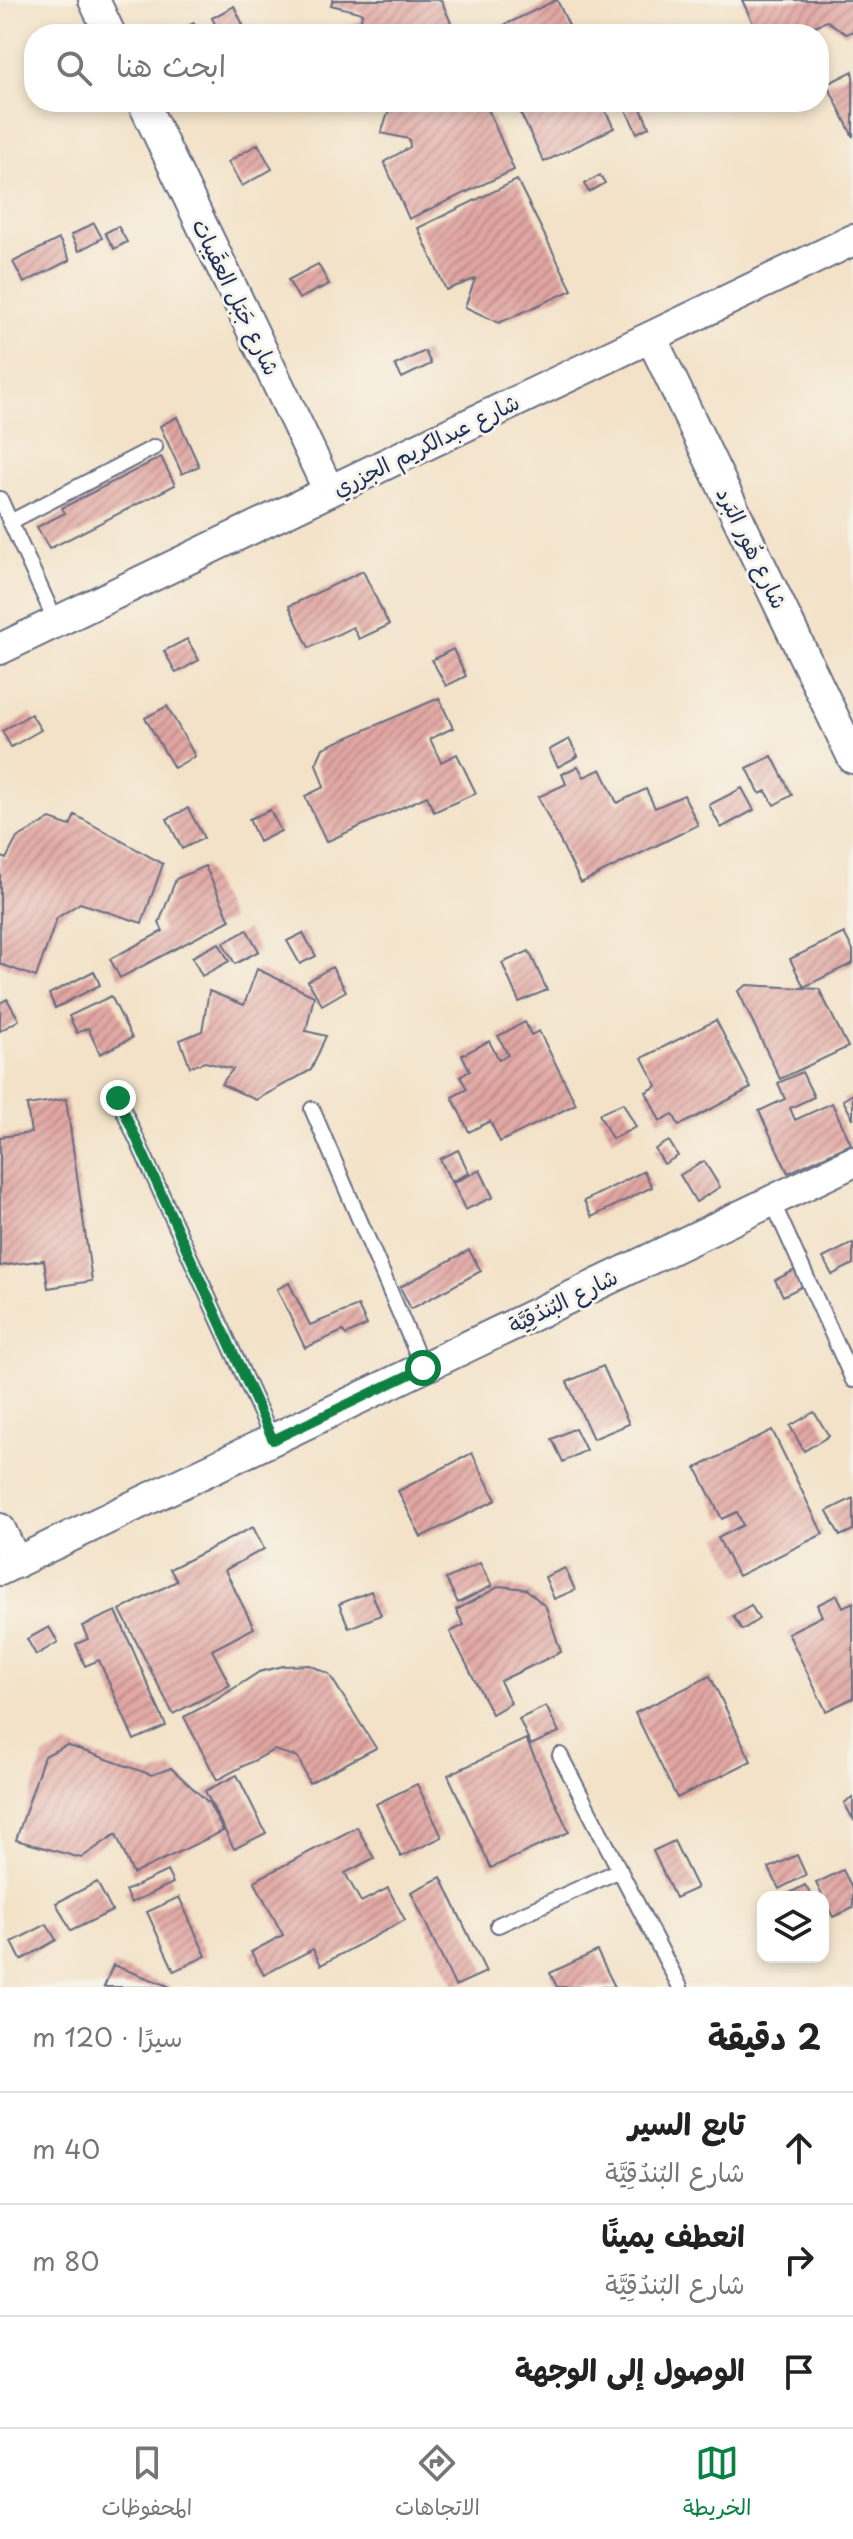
<!DOCTYPE html>
<html lang="ar">
<meta charset="utf-8">
<style>
:root{--surface:#fff;--page:#f6f6f6;--text:#222;--muted:#767676;--line:#e0e0e0;--accent:#0b8043}
body{margin:0;font-family:"Playpen Sans","Playpen Sans Arabic",sans-serif;background:var(--page);color:var(--text);direction:rtl}
.controls{position:absolute;right:24px;bottom:24px;display:grid;overflow:hidden;border-radius:16px;box-shadow:0 4px 12px #0003}
.controls button{width:72px;height:72px;display:grid;place-items:center;padding:0;border:0;border-bottom:2px solid var(--line);background:var(--surface);color:var(--text);font:40px sans-serif}
.stop{position:absolute;width:24px;height:24px;margin:-18px;border:6px solid #0b8043;border-radius:50%;background:#fff}
.stop.end{background:#0b8043;border-color:#fff;box-shadow:0 2px 8px #0008}
.list{margin:0;padding:0;list-style:none}
h2{display:flex;justify-content:space-between;align-items:center;height:104px;margin:0;padding:0 32px;font-size:34px}
h2 small{font-size:26px;font-weight:400;color:var(--muted)}
.list li{display:grid;grid-template-columns:52px 1fr auto;gap:24px;align-items:center;box-sizing:border-box;height:112px;padding:0 32px;border-top:2px solid var(--line)}
.list b{display:block;font-size:30px;white-space:nowrap}
.list p{margin:0;font-size:26px;white-space:nowrap;color:var(--muted)}
.list em{font-size:26px;font-style:normal;color:var(--muted)}
.icon{flex:none;width:44px;height:44px;fill:none;stroke:currentColor;stroke-width:2;stroke-linecap:round;stroke-linejoin:round}
.map{position:relative;flex:none;width:853px;height:1987px;overflow:hidden;direction:ltr}
.search{position:absolute;background:var(--surface);box-shadow:0 4px 12px #0003;left:24px;right:24px;top:24px;height:88px;display:flex;align-items:center;gap:20px;box-sizing:border-box;padding:0 28px;border-radius:32px;color:var(--muted);font-size:30px}
.sheet{height:440px;background:var(--surface)}
nav{display:flex;justify-content:space-around;align-items:center;box-sizing:border-box;height:112px;border-top:2px solid var(--line);background:var(--surface);font-size:22px;color:var(--muted)}
nav a{display:grid;justify-items:center;gap:4px}
nav .on{color:var(--accent)}
.map>svg:first-child{display:block}
</style>
<div class="map">
<svg width="853" height="1987" viewBox="0 0 853 1987">
<defs>
<pattern id="building-hatch" width="6" height="6" patternUnits="userSpaceOnUse" patternTransform="scale(2)"><rect width="6" height="6" fill="#e2a6a2"/><path d="M-1 1l2-2M0 6l6-6M5 7l2-2" fill="none" stroke="#b68887"/></pattern>
</defs>
<rect width="100%" height="100%" fill="#f7f3e8"/>
<filter id="ink" filterUnits="userSpaceOnUse"><feTurbulence type="fractalNoise" baseFrequency=".0125" numOctaves="2"/><feDisplacementMap in="SourceGraphic" scale="16" xChannelSelector="R" yChannelSelector="G"/><feConvolveMatrix kernelMatrix="1 2 1 2 8 2 1 2 1" color-interpolation-filters="sRGB"/></filter>
<filter id="wash" filterUnits="userSpaceOnUse"><feTurbulence type="fractalNoise" baseFrequency=".006" numOctaves="4" result="noise"/><feDisplacementMap in="SourceGraphic" scale="32" xChannelSelector="R" yChannelSelector="G"/><feGaussianBlur stdDeviation="1.8" result="paint"/><feColorMatrix in="noise" values="0 0 0 0 0 0 0 0 0 0 0 0 0 0 0 0 0 1.4 0 .05"/><feComposite in="paint" operator="in"/></filter>
<g filter="url(#wash)">
<rect width="100%" height="100%" fill="#f3e2c8"/>
<g id="blocks">
<path fill="url(#building-hatch)" d="M 333,0 L 441,0 L 456,34 L 335,34 L 334,32 L 361,20 L 362,13 L 331,5 Z
M 557,0 L 573,34 L 486,34 L 556,0 Z
M 742,0 L 853,0 L 853,31 L 846,34 L 827,21 L 796,34 L 758,34 Z
M 234,6 L 245,29 L 234,34 L 220,34 L 212,18 Z
M 194,23 L 199,34 L 173,34 Z
M 853,71 L 853,137 L 827,84 Z
M 392,102 L 485,102 L 514,170 L 409,219 L 384,162 L 410,147 L 409,139 L 381,133 Z
M 515,102 L 601,102 L 614,128 L 544,162 Z
M 639,104 L 649,127 L 637,133 L 626,110 Z
M 258,144 L 272,169 L 242,186 L 228,162 Z
M 600,175 L 605,183 L 589,192 L 584,184 Z
M 517,180 L 572,290 L 499,323 L 465,307 L 475,279 L 446,290 L 418,228 Z
M 94,223 L 102,238 L 79,251 L 71,235 Z
M 118,226 L 127,242 L 114,249 L 105,233 Z
M 59,239 L 70,260 L 24,283 L 13,262 Z
M 318,264 L 329,284 L 299,299 L 288,280 Z
M 425,351 L 431,364 L 402,378 L 395,365 Z
M 177,417 L 199,466 L 182,474 L 160,426 Z
M 161,457 L 175,485 L 49,549 L 37,527 L 65,513 L 62,508 Z
M 363,571 L 389,625 L 359,639 L 353,627 L 309,648 L 289,606 Z
M 187,639 L 199,660 L 176,673 L 164,651 Z
M 453,649 L 466,676 L 446,686 L 432,660 Z
M 439,698 L 453,728 L 430,739 L 441,762 L 457,754 L 476,793 L 434,812 L 427,796 L 326,842 L 305,796 L 324,787 L 316,764 L 323,748 Z
M 167,706 L 195,756 L 174,768 L 145,718 Z
M 31,714 L 41,730 L 11,747 L 2,731 Z
M 569,739 L 578,756 L 558,767 L 549,750 Z
M 772,756 L 792,795 L 774,805 L 766,791 L 760,794 L 747,768 Z
M 578,766 L 584,777 L 601,769 L 617,803 L 646,789 L 655,808 L 684,795 L 698,825 L 581,883 L 538,797 L 566,784 L 562,774 Z
M 742,788 L 754,810 L 721,828 L 709,805 Z
M 188,808 L 204,838 L 182,849 L 167,819 Z
M 270,810 L 281,831 L 259,842 L 249,819 Z
M 75,815 L 163,864 L 142,923 L 80,903 L 57,918 L 36,977 L 0,964 L 0,856 L 6,859 L 17,838 L 50,819 L 70,826 Z
M 205,866 L 230,920 L 120,978 L 110,959 L 163,931 L 159,923 L 176,879 Z
M 247,930 L 259,951 L 235,964 L 223,943 Z
M 303,933 L 316,956 L 300,964 L 287,941 Z
M 844,933 L 853,950 L 853,963 L 804,987 L 790,959 Z
M 219,943 L 229,961 L 202,976 L 192,957 Z
M 529,951 L 547,990 L 519,1002 L 502,963 Z
M 332,967 L 346,991 L 322,1005 L 308,981 Z
M 257,969 L 314,996 L 306,1031 L 326,1036 L 311,1070 L 256,1100 L 221,1084 L 233,1069 L 205,1062 L 190,1067 L 180,1040 L 202,1031 L 209,991 L 244,1005 Z
M 94,971 L 100,985 L 55,1008 L 49,994 Z
M 747,985 L 819,989 L 848,1047 L 780,1079 L 738,991 Z
M 111,996 L 132,1038 L 100,1054 L 88,1028 L 77,1033 L 69,1016 Z
M 7,999 L 19,1020 L 0,1031 L 0,1003 Z
M 716,1020 L 751,1088 L 679,1126 L 673,1114 L 660,1121 L 646,1092 L 657,1086 L 642,1058 Z
M 525,1022 L 531,1035 L 539,1031 L 576,1104 L 500,1142 L 490,1121 L 469,1132 L 452,1097 L 467,1089 L 460,1076 L 470,1071 L 462,1055 L 489,1041 L 499,1060 L 508,1055 L 498,1036 Z
M 802,1072 L 814,1097 L 790,1108 L 795,1120 L 832,1103 L 851,1144 L 788,1173 L 759,1111 L 785,1099 L 778,1083 Z
M 853,1094 L 853,1119 L 843,1100 Z
M 66,1099 L 92,1281 L 48,1288 L 44,1260 L 0,1266 L 0,1137 L 31,1133 L 27,1105 Z
M 623,1103 L 636,1127 L 612,1139 L 599,1114 Z
M 669,1141 L 678,1156 L 664,1164 L 655,1149 Z
M 458,1150 L 469,1173 L 451,1182 L 440,1159 Z
M 704,1161 L 720,1187 L 696,1202 L 680,1175 Z
M 480,1170 L 493,1197 L 465,1210 L 453,1183 Z
M 644,1171 L 652,1187 L 592,1217 L 584,1201 Z
M 853,1243 L 853,1264 L 832,1275 L 823,1258 Z
M 469,1250 L 481,1271 L 411,1309 L 400,1287 Z
M 799,1268 L 807,1284 L 783,1296 L 775,1280 Z
M 289,1283 L 310,1325 L 358,1306 L 367,1325 L 346,1335 L 343,1331 L 305,1348 L 277,1289 Z
M 603,1366 L 629,1424 L 593,1439 L 567,1382 Z
M 814,1412 L 829,1436 L 804,1451 L 790,1426 Z
M 575,1428 L 586,1450 L 563,1462 L 552,1439 Z
M 772,1430 L 823,1534 L 738,1576 L 718,1538 L 743,1525 L 737,1512 L 722,1519 L 696,1468 Z
M 472,1453 L 496,1500 L 421,1537 L 398,1491 Z
M 853,1498 L 853,1530 L 840,1536 L 827,1511 Z
M 253,1527 L 264,1549 L 225,1570 L 254,1628 L 212,1650 L 230,1685 L 173,1714 L 120,1610 L 177,1581 L 170,1569 Z
M 480,1563 L 492,1586 L 458,1603 L 446,1579 Z
M 565,1568 L 575,1590 L 554,1599 L 545,1577 Z
M 500,1586 L 526,1589 L 546,1607 L 561,1652 L 500,1681 L 511,1703 L 492,1714 L 450,1632 L 464,1625 L 456,1610 Z
M 371,1591 L 381,1615 L 349,1628 L 339,1604 Z
M 837,1595 L 843,1607 L 853,1602 L 853,1698 L 826,1711 L 788,1633 L 822,1616 L 817,1605 Z
M 751,1605 L 759,1619 L 742,1630 L 733,1616 Z
M 116,1611 L 166,1726 L 134,1740 L 99,1660 L 85,1666 L 76,1644 L 88,1639 L 82,1626 Z
M 49,1627 L 58,1642 L 36,1655 L 27,1639 Z
M 310,1665 L 329,1674 L 376,1748 L 309,1783 L 298,1757 L 274,1750 L 217,1780 L 184,1717 L 216,1700 L 259,1672 L 283,1666 Z
M 710,1676 L 751,1761 L 677,1798 L 635,1713 Z
M 546,1706 L 559,1732 L 531,1745 L 519,1719 Z
M 526,1739 L 569,1832 L 491,1868 L 448,1775 Z
M 67,1745 L 152,1775 L 171,1768 L 209,1803 L 223,1831 L 133,1874 L 116,1834 L 81,1858 L 16,1840 L 44,1756 Z
M 237,1775 L 266,1833 L 234,1849 L 205,1791 Z
M 417,1784 L 442,1837 L 401,1857 L 376,1804 Z
M 853,1798 L 853,1819 L 844,1803 Z
M 357,1827 L 374,1858 L 345,1873 L 361,1902 L 388,1888 L 405,1920 L 321,1965 L 313,1949 L 264,1975 L 251,1952 L 283,1935 L 254,1881 Z
M 674,1841 L 697,1888 L 675,1898 L 653,1851 Z
M 797,1855 L 806,1875 L 779,1889 L 769,1868 Z
M 843,1870 L 853,1890 L 853,1908 L 833,1917 L 816,1883 Z
M 167,1871 L 173,1883 L 131,1903 L 125,1891 Z
M 441,1877 L 486,1972 L 455,1986 L 411,1892 Z
M 97,1882 L 112,1911 L 71,1931 L 56,1903 Z
M 805,1885 L 812,1897 L 782,1897 Z
M 179,1897 L 206,1956 L 174,1971 L 147,1912 Z
M 47,1924 L 56,1940 L 21,1960 L 12,1942 Z
M 597,1951 L 615,1987 L 557,1987 L 550,1973 Z
M 113,1965 L 171,1987 L 104,1987 Z"/>
</g>
</g>
<g filter="url(#ink)">
<use href="#blocks" fill-opacity="0" stroke="#676e83" stroke-width="2"/>
<g fill="none" stroke-linecap="round" stroke-linejoin="round">
<g stroke="#676e83" stroke-width="18">
<path id="service" d="M 0,499 L 56,622
M 10,522 L 155,447
M 118,1098 L 273,1440
M 312,1109 L 423,1368
M 772,1201 L 853,1380
M 560,1755 L 680,1987
M 498,1925 L 620,1870"/>
</g>
<g stroke="#676e83" stroke-width="34">
<path id="minor" d="M 94,0 L 110,34
M 143,102 L 329,491
M 651,337 L 853,758
M 0,649 L 853,240
M 0,1529 L 16,1563
M 0,1570 L 853,1162"/>
</g>
<use href="#service" stroke="#fff" stroke-width="14"/>
<use href="#minor" stroke="#fff" stroke-width="30"/>
</g>
</g>
<g fill="none" stroke-linecap="round" stroke-linejoin="round" filter="url(#ink)">
<path stroke="#0b8043" stroke-width="10" d="M 118,1098 L 273,1440 L 423,1368"/>
</g>
<g text-anchor="middle" stroke-width="6" stroke-linejoin="round" paint-order="stroke">
<g font-size="22" fill="#1b2f5e" stroke="#f7f3e8">
<text transform="translate(236 297) rotate(64)" y="8">شارع جَبَل العقَيبات</text>
<text transform="translate(426 445) rotate(-26)" y="8">شارع عبدالكريم الجزري</text>
<text transform="translate(752 548) rotate(64)" y="8">شارع هُور البَرد</text>
<text transform="translate(563 1301) rotate(-26)" y="8">شارع البُندُقِيَّة</text>
</g>
</g>
</svg>
<div class="controls">
<button><svg class="icon" aria-label="layers" viewBox="0 0 24 24"><path d="M12 4l9 5-9 5-9-5zM3 14l9 5 9-5"/></svg></button>
</div>
<div class="stop" style="left:423px;top:1368px"></div>
<div class="stop end" style="left:118px;top:1098px"></div>
<div class="search"><svg class="icon" aria-label="search" viewBox="0 0 24 24"><circle cx="10" cy="10" r="6"/><path d="M15 15l6 6"/></svg>ابحث هنا</div>
</div>
<section class="sheet">
<h2>2 دقيقة<small>سيرًا · 120 m</small></h2>
<ul class="list">
<li><svg class="icon" aria-label="ahead" viewBox="0 0 24 24"><path d="M12 20V5M6 11l6-6 6 6"/></svg><div><b>تابع السير</b><p>شارع البُندُقِيَّة</p></div><em>40 m</em></li>
<li><svg class="icon" aria-label="right" viewBox="0 0 24 24"><path d="M7 20v-9h11M14 6l5 5-5 5"/></svg><div><b>انعطف يمينًا</b><p>شارع البُندُقِيَّة</p></div><em>80 m</em></li>
<li><svg class="icon" aria-label="arrive" viewBox="0 0 24 24"><path d="M6 21V4h12l-3 4 3 4H6"/></svg><div><b>الوصول إلى الوجهة</b></div></li>
</ul>
</section>
<nav>
<a class="on"><svg class="icon" aria-label="map" viewBox="0 0 24 24"><path d="M3 6l6-2 6 2 6-2v14l-6 2-6-2-6 2zM9 4v14M15 6v14"/></svg>الخريطة</a>
<a><svg class="icon" aria-label="directions" viewBox="0 0 24 24"><path d="M12 3l9 9-9 9-9-9zM9 14v-3h6M13 9l2 2-2 2"/></svg>الاتجاهات</a>
<a><svg class="icon" aria-label="saved" viewBox="0 0 24 24"><path d="M7 4h10v16l-5-4-5 4z"/></svg>المحفوظات</a>
</nav>
